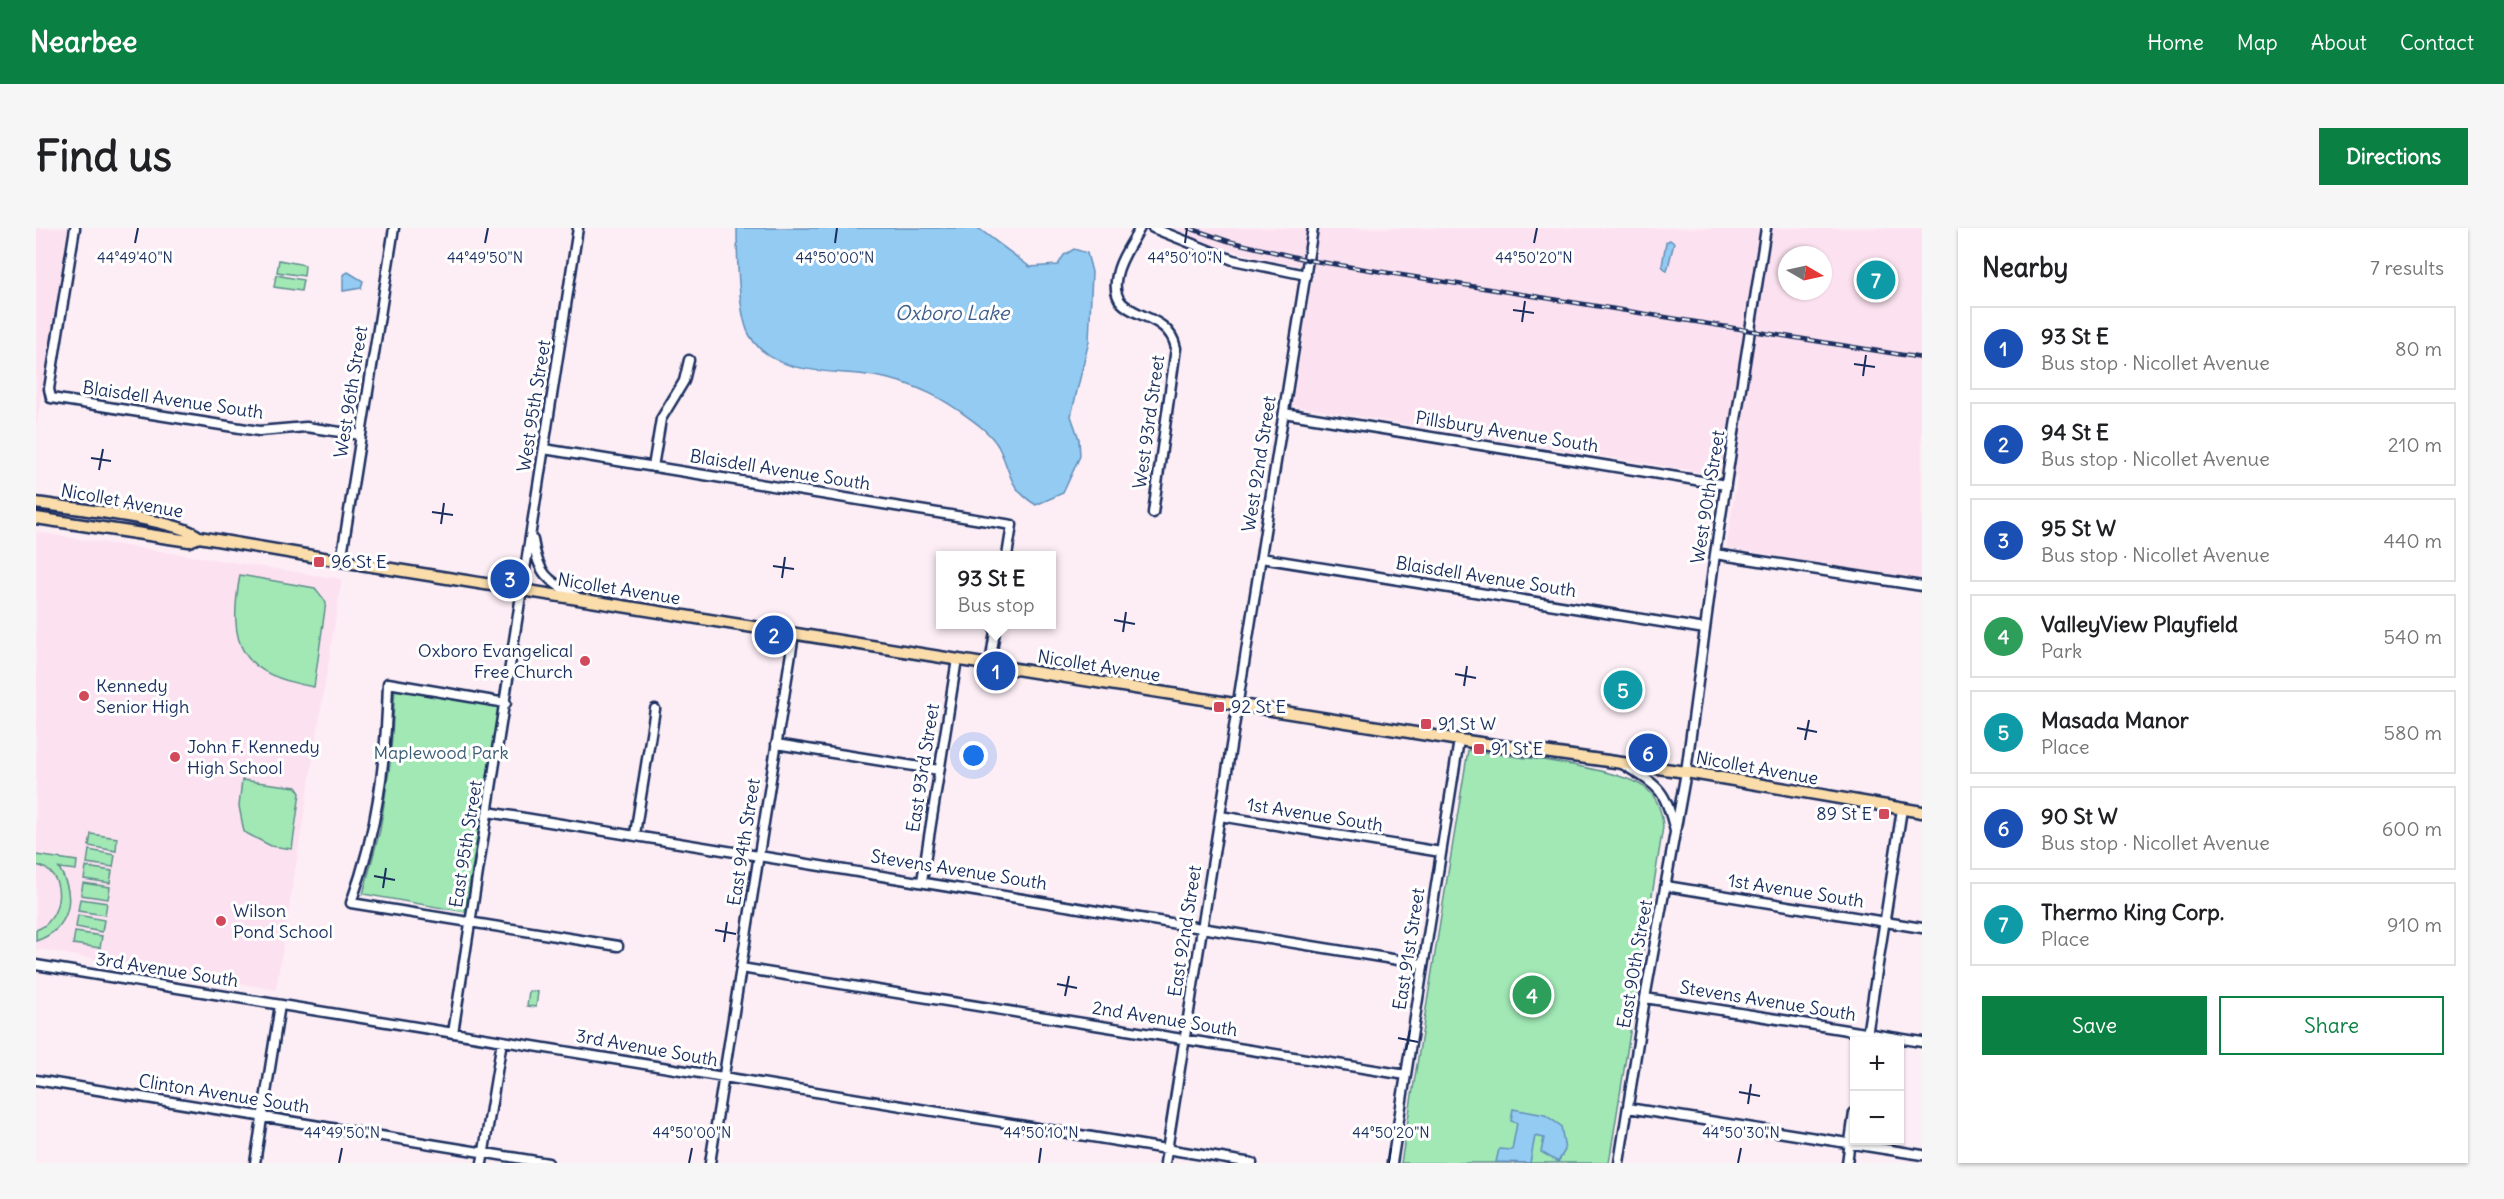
<!DOCTYPE html>
<meta charset="utf-8">
<style>
:root{--surface:#fff;--page:#f6f6f6;--text:#202124;--muted:#757577;--line:#e0e0e0;--accent:#0b8043}
body{margin:0;font-family:Delius,sans-serif;background:var(--page);color:var(--text)}
.controls{position:absolute;right:18px;bottom:18px;display:grid;overflow:hidden;border-radius:0px;box-shadow:0 2px 4px #0004}
.controls button{width:54px;height:54px;display:grid;place-items:center;padding:0;border:0;border-bottom:2px solid var(--line);background:var(--surface);color:var(--text);font:30px sans-serif}
.compass{position:absolute;left:1742px;top:18px;width:54px;height:54px;border-radius:50%;background:var(--surface);box-shadow:0 2px 4px #0004;rotate:99deg}
.you{position:absolute;left:938px;top:528px;width:21px;height:21px;margin:-15px;border:4px solid #fff;border-radius:50%;background:#1a73e8;box-shadow:0 0 0 9px #1a73e833}
.badge{display:grid;place-items:center;width:39px;height:39px;border-radius:50%;background:var(--accent);color:#fff;font-size:20px;font-weight:700}
.pin{position:absolute;translate:-50% -50%;border:3px solid #fff;box-shadow:0 2px 6px #0006}
.popup{position:absolute;left:900px;top:323px;width:120px;height:78px;box-sizing:border-box;display:grid;place-content:center;border-radius:0px;background:var(--surface);filter:drop-shadow(0 2px 4px #0005);font-size:20px;white-space:nowrap;color:var(--muted)}
.popup b{font-size:22px;color:var(--text)}
.popup::after{content:'';position:absolute;left:50%;top:100%;margin-left:-12px;border:12px solid transparent;border-top-color:var(--surface)}
.list{margin:0;padding:0;list-style:none}
h2{display:flex;justify-content:space-between;align-items:center;height:78px;margin:0;padding:0 24px;font-size:26px}
h2 small{font-size:20px;font-weight:400;color:var(--muted)}
.list li{display:grid;grid-template-columns:39px 1fr auto;gap:18px;align-items:center;box-sizing:border-box;height:84px;margin:0 12px 12px;padding:0 12px;border:2px solid var(--line);border-radius:0px}
.list b{display:block;font-size:22px;white-space:nowrap}
.list p{margin:0;font-size:20px;white-space:nowrap;color:var(--muted)}
.list em{font-size:20px;font-style:normal;color:var(--muted)}
.actions{display:flex;gap:12px;padding:18px 24px}
.actions a{flex:1;padding:14px 0;border:2px solid var(--accent);border-radius:0px;text-align:center;font-size:21px;color:var(--accent)}
.actions .main{background:var(--accent);color:#fff}
.map{position:relative;flex:none;width:1886px;height:935px;overflow:hidden;border-radius:0px}
header{display:flex;align-items:center;gap:36px;box-sizing:border-box;height:84px;padding:0 30px;background:var(--accent);color:#fff}
header strong{font-size:28px}
nav{display:flex;gap:33px;margin-inline-start:auto;font-size:21px}
.intro{display:flex;align-items:center;justify-content:space-between;box-sizing:border-box;height:144px;padding:0 36px}
h1{margin:0;font-size:42px}
.button{padding:15px 27px;border-radius:0px;background:var(--accent);color:#fff;font-size:21px;font-weight:700}
main{display:flex;gap:36px;padding:0 36px}
aside{flex:1;background:var(--surface);border-radius:0px;box-shadow:0 2px 4px #0004}
.map>svg:first-child{display:block}
</style>
<header>
<strong>Nearbee</strong>
<nav><a>Home</a><a>Map</a><a>About</a><a>Contact</a></nav>
</header>
<div class="intro"><h1>Find us</h1><a class="button">Directions</a></div>
<main>
<div class="map">
<svg width="1886" height="935" viewBox="0 0 1886 935">
<rect width="100%" height="100%" fill="#fdeef6"/>
<filter id="ink" filterUnits="userSpaceOnUse"><feTurbulence type="fractalNoise" baseFrequency=".0167" numOctaves="2"/><feDisplacementMap in="SourceGraphic" scale="12" xChannelSelector="R" yChannelSelector="G"/><feConvolveMatrix kernelMatrix="1 2 1 2 8 2 1 2 1" color-interpolation-filters="sRGB"/></filter>
<g filter="url(#ink)">
<path fill="#fce2f0" fill-rule="evenodd" d="M 0,0 L 32,0 L 0,201 Z
M 1137,0 L 1886,0 L 1886,352 L 1690,320 L 1701,250 L 1256,178 L 1278,40 L 1233,32 L 1173,16 ZM 1751,27 L 1787,27 L 1787,63 L 1751,63 Z
M 0,304 L 306,351 L 240,762 L 0,721 Z"/>
<path fill="#a1e8b5" stroke="#5e8c8a" stroke-width="1.5" d="M 243,32 L 269,37 L 268,48 L 241,44 Z
M 240,47 L 267,52 L 265,63 L 238,59 Z
M 204,347 L 279,360 L 290,374 L 278,459 C 205,446 191,419 204,347 Z
M 359,461 L 463,478 L 429,684 L 327,666 L 344,602 L 354,536 Z
M 1432,522 C 1472,528 1578,538 1608,559 C 1621,568 1626,583 1627,599 L 1573,935 L 1365,935 Z
M 206,552 L 260,559 L 264,565 L 256,621 L 235,618 L 208,604 L 203,578 Z
M 55,606 L 81,610 L 80,623 L 53,618 Z
M 53,622 L 79,627 L 77,639 L 51,635 Z
M 0,627 L 41,633 L 40,642 L 23,640 C 41,670 34,701 0,713 L 0,702 C 27,693 33,643 0,637 Z
M 50,639 L 76,643 L 74,655 L 48,651 Z
M 47,655 L 74,659 L 72,671 L 45,667 Z
M 44,671 L 71,675 L 69,687 L 42,683 Z
M 42,687 L 68,692 L 66,704 L 40,699 Z
M 39,704 L 66,708 L 64,720 L 37,716 Z
M 493,763 L 502,764 L 500,779 L 491,778 Z"/>
<path fill="#93cbf2" stroke="#638db7" stroke-width="1.5" d="M 701,0 L 942,0 L 994,39 L 1022,37 L 1028,27 L 1038,21 L 1051,25 L 1056,44 L 1053,113 L 1035,188 L 1043,211 L 1044,228 L 1027,265 L 1000,277 C 971,259 976,245 962,218 C 953,203 936,192 922,182 C 898,165 868,153 838,148 C 797,141 739,150 714,108 C 702,89 701,24 701,0 Z
M 1634,12 L 1638,15 L 1631,43 L 1626,38 L 1630,14 Z
M 312,44 L 327,53 L 325,60 L 307,63 L 307,47 Z
M 1477,881 L 1509,887 L 1525,898 L 1529,922 L 1522,934 L 1505,924 L 1508,910 L 1499,908 L 1494,935 L 1460,934 L 1463,921 L 1476,922 L 1481,895 L 1475,893 Z"/>
<g fill="none" stroke-linecap="round" stroke-linejoin="round">
<g stroke="#1b2f5e" stroke-width="13">
<path id="minor" d="M 39,0 L 13,161 L 15,170 L 223,203 L 270,199 L 325,207
M 1104,0 C 1096,15 1084,31 1081,47 C 1070,96 1131,77 1140,120 L 1117,285
M 1117,0 L 1197,32 L 1270,47
M 1248,185 L 1690,257
M 508,221 L 976,297 L 971,328
M 617,239 L 625,191 L 648,153 L 653,132
M 497,312 C 502,346 511,352 541,369
M 1679,326 L 1886,358
M 1225,330 L 1669,401
M 305,333 L 358,0
M 954,437 L 960,396
M 470,475 L 352,455 C 350,534 342,600 315,675 L 582,718
M 740,516 L 903,542
M 1588,537 C 1624,559 1629,561 1639,603
M 452,584 L 1387,736
M 1184,588 L 1405,624
M 599,606 L 619,481
M 886,653 L 921,431
M 1630,658 L 1886,700
M 0,737 L 1216,935
M 705,740 L 1370,847
M 1609,770 L 1886,814
M 417,805 L 542,0
M 1830,814 L 1866,581
M 0,852 L 512,935
M 1592,880 L 1886,927
M 219,935 L 244,777
M 446,935 L 466,813
M 674,935 L 758,406
M 1129,935 L 1277,0
M 1356,935 L 1423,512
M 1583,935 L 1609,770 L 1650,544 L 1679,326 L 1730,0
M 1811,935 L 1818,885"/>
</g>
<g stroke="#1b2f5e" stroke-width="15">
<path id="major" d="M 0,275 C 35,280 139,291 163,309 L 305,333 L 1423,512 L 1650,544 L 1886,584
M 0,290 L 153,313 L 163,309"/>
</g>
<use href="#minor" stroke="#fff" stroke-width="8"/>
<use href="#major" stroke="#faddab" stroke-width="10"/>
<g stroke="#1b2f5e" stroke-width="4.5">
<path id="rail" d="M 1153,0 L 1192,13 L 1272,32 L 1886,130"/>
</g>
<use href="#rail" stroke="#fff" stroke-width="2" stroke-dasharray="7" stroke-linecap="butt"/>
</g>
</g>
<path fill="none" stroke="#1b2f5e" stroke-width="2" d="M 99,15 L 102,0M 449,15 L 452,0M 799,15 L 801,0M 1149,15 L 1151,0M 1498,15 L 1501,0M 1477,82 L 1498,85M 1486,94 L 1489,73M 1818,136 L 1839,139M 1827,148 L 1830,127M 55,230 L 75,233M 63,242 L 67,221M 396,284 L 417,287M 405,296 L 408,275M 737,338 L 758,341M 746,350 L 749,329M 1078,392 L 1099,396M 1087,404 L 1090,384M 1419,446 L 1440,450M 1428,458 L 1431,438M 1761,500 L 1781,504M 1769,512 L 1773,492M 338,648 L 359,652M 347,660 L 350,640M 679,702 L 700,706M 688,714 L 691,694M 1021,756 L 1041,760M 1029,768 L 1033,748M 1362,810 L 1382,814M 1370,822 L 1374,802M 1703,864 L 1724,868M 1712,876 L 1715,856M 303,935 L 306,920M 653,935 L 656,920M 1003,935 L 1005,920M 1353,935 L 1355,920M 1702,935 L 1705,920"/>
<g fill="#d1495b" stroke="#fff" stroke-width="2">
<rect x="277" y="328" width="12" height="12" rx="3"/>
<circle cx="549" cy="433" r="6"/>
<circle cx="48" cy="468" r="6"/>
<rect x="1177" y="473" width="12" height="12" rx="3"/>
<rect x="1384" y="490" width="12" height="12" rx="3"/>
<rect x="1437" y="515" width="12" height="12" rx="3"/>
<circle cx="139" cy="529" r="6"/>
<rect x="1842" y="580" width="12" height="12" rx="3"/>
<circle cx="185" cy="693" r="6"/>
</g>
<g text-anchor="middle" stroke-width="6" stroke-linejoin="round" paint-order="stroke">
<g font-size="18" fill="#1b2f5e" stroke="#fff">
<text transform="translate(315 164) rotate(-81)" y="6">West 96th Street</text>
<text transform="translate(137 172) rotate(8)" y="6">Blaisdell Avenue South</text>
<text transform="translate(498 178) rotate(-81)" y="6">West 95th Street</text>
<text transform="translate(1113 194) rotate(-82)" y="6">West 93rd Street</text>
<text transform="translate(1471 204) rotate(9)" y="6">Pillsbury Avenue South</text>
<text transform="translate(1223 236) rotate(-81)" y="6">West 92nd Street</text>
<text transform="translate(744 242) rotate(9)" y="6">Blaisdell Avenue South</text>
<text transform="translate(1672 269) rotate(-81)" y="6">West 90th Street</text>
<text transform="translate(86 273) rotate(10)" y="6">Nicollet Avenue</text>
<text transform="translate(1450 349) rotate(9)" y="6">Blaisdell Avenue South</text>
<text transform="translate(583 361) rotate(9)" y="6">Nicollet Avenue</text>
<text transform="translate(1063 438) rotate(9)" y="6">Nicollet Avenue</text>
<text transform="translate(887 540) rotate(-81)" y="6">East 93rd Street</text>
<text transform="translate(1721 540) rotate(10)" y="6">Nicollet Avenue</text>
<text transform="translate(1279 587) rotate(9)" y="6">1st Avenue South</text>
<text transform="translate(708 614) rotate(-81)" y="6">East 94th Street</text>
<text transform="translate(430 616) rotate(-81)" y="6">East 95th Street</text>
<text transform="translate(923 642) rotate(9)" y="6">Stevens Avenue South</text>
<text transform="translate(1760 663) rotate(9)" y="6">1st Avenue South</text>
<text transform="translate(1149 703) rotate(-81)" y="6">East 92nd Street</text>
<text transform="translate(1373 721) rotate(-81)" y="6">East 91st Street</text>
<text transform="translate(1599 736) rotate(-80)" y="6">East 90th Street</text>
<text transform="translate(131 742) rotate(9)" y="6">3rd Avenue South</text>
<text transform="translate(1732 773) rotate(9)" y="6">Stevens Avenue South</text>
<text transform="translate(1129 791) rotate(9)" y="6">2nd Avenue South</text>
<text transform="translate(611 820) rotate(10)" y="6">3rd Avenue South</text>
<text transform="translate(188 866) rotate(9)" y="6">Clinton Avenue South</text>
</g>
<g font-size="18" fill="#1b2f5e" stroke="#fff" text-anchor="start">
<text x="295" y="340">96 St E</text>
<text x="537" y="429" text-anchor="end">Oxboro Evangelical<tspan x="537" dy="21">Free Church</tspan></text>
<text x="60" y="464">Kennedy<tspan x="60" dy="21">Senior High</tspan></text>
<text x="1195" y="485">92 St E</text>
<text x="1402" y="502">91 St W</text>
<text x="151" y="525">John F. Kennedy<tspan x="151" dy="21">High School</tspan></text>
<text x="1455" y="527">91 St E</text>
<text x="1836" y="592" text-anchor="end">89 St E</text>
<text x="197" y="689">Wilson<tspan x="197" dy="21">Pond School</tspan></text>
</g>
<g font-size="18" fill="#3c5d74" stroke="#fff">
<text x="405" y="531">Maplewood Park</text>
</g>
<g font-size="20" font-style="italic" fill="#3f5e8a" stroke="#fff">
<text x="916" y="92">Oxboro Lake</text>
</g>
</g>
<g font-size="15" text-anchor="middle" fill="#1b2f5e" stroke="#fff" stroke-width="6" stroke-linejoin="round" paint-order="stroke">
<text x="99" y="35">44°49'40"N</text>
<text x="449" y="35">44°49'50"N</text>
<text x="799" y="35">44°50'00"N</text>
<text x="1149" y="35">44°50'10"N</text>
<text x="1498" y="35">44°50'20"N</text>
<text x="306" y="910">44°49'50"N</text>
<text x="656" y="910">44°50'00"N</text>
<text x="1005" y="910">44°50'10"N</text>
<text x="1355" y="910">44°50'20"N</text>
<text x="1705" y="910">44°50'30"N</text>
</g>
</svg>
<div class="controls">
<button>+</button>
<button>−</button>
</div>
<svg class="compass" viewBox="-18 -18 36 36"><path d="M0-13l5 13h-10z" fill="#e53935"/><path d="M0 13l5-13h-10z" fill="#757577"/></svg>
<div class="you"></div>
<div class="pin badge" style="left:960px;top:443px;background:#1a4fb4">1</div>
<div class="popup"><b>93 St E</b>Bus stop</div>
<div class="pin badge" style="left:738px;top:407px;background:#1a4fb4">2</div>
<div class="pin badge" style="left:474px;top:351px;background:#1a4fb4">3</div>
<div class="pin badge" style="left:1496px;top:767px;background:#2e9e5b">4</div>
<div class="pin badge" style="left:1587px;top:462px;background:#0f9aa8">5</div>
<div class="pin badge" style="left:1612px;top:525px;background:#1a4fb4">6</div>
<div class="pin badge" style="left:1840px;top:52px;background:#0f9aa8">7</div>
</div>
<aside>
<h2>Nearby<small>7 results</small></h2>
<ul class="list">
<li><span class="badge" style="background:#1a4fb4">1</span><div><b>93 St E</b><p>Bus stop · Nicollet Avenue</p></div><em>80 m</em></li>
<li><span class="badge" style="background:#1a4fb4">2</span><div><b>94 St E</b><p>Bus stop · Nicollet Avenue</p></div><em>210 m</em></li>
<li><span class="badge" style="background:#1a4fb4">3</span><div><b>95 St W</b><p>Bus stop · Nicollet Avenue</p></div><em>440 m</em></li>
<li><span class="badge" style="background:#2e9e5b">4</span><div><b>ValleyView Playfield</b><p>Park</p></div><em>540 m</em></li>
<li><span class="badge" style="background:#0f9aa8">5</span><div><b>Masada Manor</b><p>Place</p></div><em>580 m</em></li>
<li><span class="badge" style="background:#1a4fb4">6</span><div><b>90 St W</b><p>Bus stop · Nicollet Avenue</p></div><em>600 m</em></li>
<li><span class="badge" style="background:#0f9aa8">7</span><div><b>Thermo King Corp.</b><p>Place</p></div><em>910 m</em></li>
</ul>
<div class="actions"><a class="main">Save</a><a>Share</a></div>
</aside>
</main>
